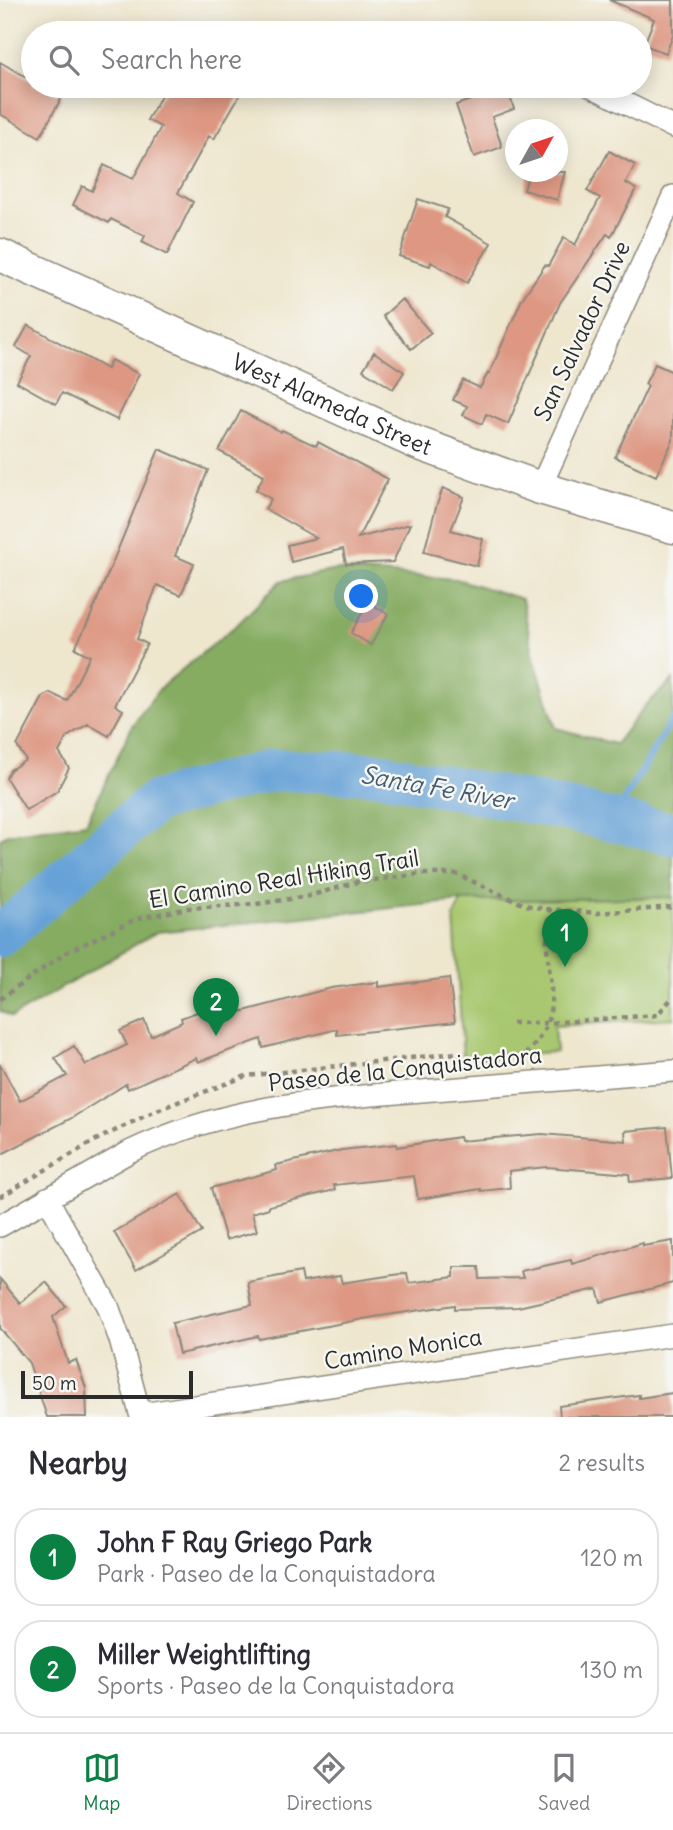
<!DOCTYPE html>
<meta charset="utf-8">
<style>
:root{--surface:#fff;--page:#f7f7f7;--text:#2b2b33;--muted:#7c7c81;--line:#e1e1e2;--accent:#0b8043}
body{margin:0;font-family:Delius,sans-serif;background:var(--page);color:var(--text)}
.compass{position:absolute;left:505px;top:119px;width:63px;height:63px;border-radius:50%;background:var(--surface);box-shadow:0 4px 18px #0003;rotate:50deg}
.scale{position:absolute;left:21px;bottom:18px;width:172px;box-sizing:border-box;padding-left:7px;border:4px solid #2b2b2b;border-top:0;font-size:19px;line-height:24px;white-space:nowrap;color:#2b2b2b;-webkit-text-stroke:5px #f6f6f2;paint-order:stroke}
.you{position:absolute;left:362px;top:597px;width:24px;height:24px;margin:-18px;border:5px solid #fff;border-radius:50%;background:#1a73e8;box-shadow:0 0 0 10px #1a73e833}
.badge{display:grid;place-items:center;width:46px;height:46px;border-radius:50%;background:var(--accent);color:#fff;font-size:23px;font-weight:700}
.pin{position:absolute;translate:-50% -58px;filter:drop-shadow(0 2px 4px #0008)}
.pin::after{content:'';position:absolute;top:37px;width:24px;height:21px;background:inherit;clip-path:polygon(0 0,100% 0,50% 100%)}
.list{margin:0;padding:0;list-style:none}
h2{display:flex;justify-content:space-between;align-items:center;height:91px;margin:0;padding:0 28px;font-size:30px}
h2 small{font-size:23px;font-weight:400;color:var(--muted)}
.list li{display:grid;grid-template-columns:46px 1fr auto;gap:21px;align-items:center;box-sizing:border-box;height:98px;margin:0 14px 14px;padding:0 14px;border:2px solid var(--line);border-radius:28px}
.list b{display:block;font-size:26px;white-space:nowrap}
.list p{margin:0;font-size:23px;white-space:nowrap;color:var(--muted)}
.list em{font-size:23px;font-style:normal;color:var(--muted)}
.icon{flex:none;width:38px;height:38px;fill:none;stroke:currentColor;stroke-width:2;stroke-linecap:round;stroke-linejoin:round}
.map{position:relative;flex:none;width:673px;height:1417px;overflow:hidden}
.search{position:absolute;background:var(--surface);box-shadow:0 4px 18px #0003;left:21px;right:21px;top:21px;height:77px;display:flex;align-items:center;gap:18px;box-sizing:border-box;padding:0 24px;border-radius:38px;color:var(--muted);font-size:26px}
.sheet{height:315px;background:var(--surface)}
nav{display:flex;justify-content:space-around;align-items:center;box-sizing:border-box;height:98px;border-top:2px solid var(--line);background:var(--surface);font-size:19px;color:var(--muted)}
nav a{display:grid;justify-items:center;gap:4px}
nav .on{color:var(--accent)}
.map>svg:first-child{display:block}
</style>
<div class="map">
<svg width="673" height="1417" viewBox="0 0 673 1417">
<rect width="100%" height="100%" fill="#f6f6f2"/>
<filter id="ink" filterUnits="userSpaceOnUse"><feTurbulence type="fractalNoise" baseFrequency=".0143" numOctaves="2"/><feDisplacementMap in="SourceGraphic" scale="14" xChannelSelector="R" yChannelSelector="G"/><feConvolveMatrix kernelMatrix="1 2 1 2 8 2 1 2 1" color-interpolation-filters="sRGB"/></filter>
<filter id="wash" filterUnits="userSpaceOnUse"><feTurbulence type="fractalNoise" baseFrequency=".00686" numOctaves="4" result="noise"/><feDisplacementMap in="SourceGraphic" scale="28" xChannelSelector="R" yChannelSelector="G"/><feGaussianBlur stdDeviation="1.57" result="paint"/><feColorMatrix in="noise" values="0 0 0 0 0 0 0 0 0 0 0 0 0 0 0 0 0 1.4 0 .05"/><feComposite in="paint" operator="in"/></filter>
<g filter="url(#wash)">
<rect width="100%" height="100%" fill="#eee6cd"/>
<path fill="#a8c76f" stroke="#6a794d" stroke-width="2" d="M 673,897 L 673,1018 L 554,1026 L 556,1052 L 463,1057 L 454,917 L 461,901 Z"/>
<path fill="#86ac62" stroke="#586c46" stroke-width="2" d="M 336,570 L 456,579 L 522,599 L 534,658 L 556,728 L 615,744 L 645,706 L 673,680 L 673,897 L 461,901 L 157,932 L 12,1017 L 0,1011 L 0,838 L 8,834 L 86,823 L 133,724 L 161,687 L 239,623 L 281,581 Z"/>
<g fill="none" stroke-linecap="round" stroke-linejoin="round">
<path stroke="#66a2d7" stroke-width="7" d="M 612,820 L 673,718"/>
<path stroke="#66a2d7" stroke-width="42" d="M 0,936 L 156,801 L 273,770 L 378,773 L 577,812 L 673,834"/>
</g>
<g id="blocks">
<path fill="#dd9782" d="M 609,0 L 673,0 L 673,35 L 666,53 L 644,45 L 654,19 Z
M 0,62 L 33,81 L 33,86 L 42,86 L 62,97 L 40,137 L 0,114 Z
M 167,86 L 245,86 L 214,139 L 209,136 L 178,193 L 193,202 L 167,255 L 142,242 L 145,236 L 111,219 L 109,223 L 73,205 L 82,186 L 92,191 L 104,165 L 133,179 L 161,127 L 147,120 Z
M 507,87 L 514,109 L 492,117 L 502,147 L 474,157 L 456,105 Z
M 609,151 L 635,165 L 626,183 L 636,189 L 611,237 L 607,234 L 560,303 L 508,424 L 486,414 L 482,424 L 463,415 L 467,406 L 453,400 L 463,380 L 480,388 L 488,373 L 489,374 L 522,299 L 545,265 L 548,266 L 564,237 L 575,245 L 600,198 L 587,191 Z
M 529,172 L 565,172 L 557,200 L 524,190 Z
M 418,199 L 448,209 L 445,217 L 491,243 L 467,283 L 431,262 L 430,266 L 399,256 Z
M 402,299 L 431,333 L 411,349 L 383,316 Z
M 28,325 L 107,369 L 111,360 L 139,374 L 117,420 L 62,393 L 56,404 L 17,382 L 31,356 L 16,347 Z
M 374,352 L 404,372 L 393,389 L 363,370 Z
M 655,364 L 673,372 L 673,440 L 656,476 L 615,457 L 648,386 L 645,384 Z
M 241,411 L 281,432 L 282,430 L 316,446 L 318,442 L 388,479 L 358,538 L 410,524 L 393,562 L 346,564 L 343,549 L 291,562 L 287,545 L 316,538 L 265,509 L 271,499 L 256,490 L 264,475 L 219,451 Z
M 159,449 L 208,470 L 175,556 L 194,564 L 181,595 L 157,585 L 137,639 L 147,644 L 115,705 L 123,710 L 109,736 L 88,724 L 67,737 L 59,752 L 69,768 L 57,791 L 26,810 L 6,778 L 10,770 L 26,760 L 17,746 L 43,697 L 50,693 L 67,701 L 90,656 L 75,648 L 89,620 Z
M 443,488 L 464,497 L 451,530 L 483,539 L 477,566 L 424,552 L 436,507 Z
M 368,602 L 388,614 L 371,645 L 351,633 Z
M 449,978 L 455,1022 L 337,1035 L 337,1029 L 263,1048 L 261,1039 L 198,1062 L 196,1058 L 128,1089 L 126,1084 L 70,1119 L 0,1155 L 0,1064 L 20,1101 L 67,1076 L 55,1058 L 74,1046 L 86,1065 L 127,1045 L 120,1031 L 144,1020 L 151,1036 L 182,1022 L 181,1018 L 235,998 L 240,1012 L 331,988 L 378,982 L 378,987 Z
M 667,1127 L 672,1178 L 630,1182 L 629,1174 L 547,1167 L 509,1171 L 510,1188 L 481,1191 L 481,1189 L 418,1199 L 414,1176 L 334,1185 L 335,1190 L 269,1206 L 269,1208 L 252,1213 L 257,1231 L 226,1240 L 211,1188 L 277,1170 L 276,1165 L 342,1150 L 397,1144 L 397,1147 L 459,1137 L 460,1141 L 542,1134 L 626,1141 L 625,1131 Z
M 180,1194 L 202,1232 L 136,1270 L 114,1232 Z
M 673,1241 L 673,1283 L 601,1302 L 597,1289 L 518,1307 L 455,1309 L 455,1305 L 374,1317 L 259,1339 L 258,1336 L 179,1354 L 172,1323 L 252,1305 L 248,1282 L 301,1272 L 303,1282 L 340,1276 L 342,1283 L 407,1273 L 409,1283 L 454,1277 L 454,1267 L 479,1267 L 480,1279 L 523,1278 L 521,1271 L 571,1260 L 572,1264 L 643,1243 L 643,1246 Z
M 0,1279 L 20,1303 L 46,1282 L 66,1306 L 53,1317 L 68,1363 L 76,1360 L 86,1388 L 87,1417 L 47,1417 L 29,1363 L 0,1328 Z
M 673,1393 L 673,1417 L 560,1417 L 559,1406 L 639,1395 L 639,1398 Z"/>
</g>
</g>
<g filter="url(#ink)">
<use href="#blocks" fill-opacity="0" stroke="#8c887c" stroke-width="2"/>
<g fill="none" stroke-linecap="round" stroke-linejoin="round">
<g stroke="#8c887c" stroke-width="24">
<path id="street" d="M 591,86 L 673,127
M 540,488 L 673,196
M 47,1198 L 108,1306 L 120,1340 L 141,1417
M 0,1226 L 129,1152 C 228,1104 326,1099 434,1090 C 514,1084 593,1077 673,1071
M 141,1414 L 673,1335"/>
</g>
<g stroke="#8c887c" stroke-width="35">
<g id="secondary">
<path id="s1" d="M 0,255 L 417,443 L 540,488 L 673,527"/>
</g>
</g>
<path stroke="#8c887c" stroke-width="4.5" stroke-dasharray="5 5" stroke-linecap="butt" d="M 0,999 L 67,952 L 136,919 L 188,908 L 256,904 L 309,896 L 357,882 L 421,874 L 456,874 L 525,905 L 546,909 L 598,913 L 673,907
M 512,1023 L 547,1023 L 657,1015 L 673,997
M 0,1197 L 94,1141 L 157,1110 L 246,1076 L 457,1053 L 463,1061 L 524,1056 C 561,1019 551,995 547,948 C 546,935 549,921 550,909"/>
<use href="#street" stroke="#fff" stroke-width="21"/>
<use href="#secondary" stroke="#fff" stroke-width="32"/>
</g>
</g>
<g text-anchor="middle" stroke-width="5" stroke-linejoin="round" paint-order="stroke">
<g font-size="23" fill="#2b2b2b" stroke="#f6f6f2">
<text transform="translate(582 331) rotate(-65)" y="8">San Salvador Drive</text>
<text dy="8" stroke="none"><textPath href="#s1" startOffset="364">West Alameda Street</textPath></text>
<text transform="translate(284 879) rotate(-9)" y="8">El Camino Real Hiking Trail</text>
<text transform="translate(405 1069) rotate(-6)" y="8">Paseo de la Conquistadora</text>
<text transform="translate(403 1349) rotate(-9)" y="8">Camino Monica</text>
</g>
<g font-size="24" font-style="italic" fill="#435b70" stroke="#f6f6f2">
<text transform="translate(437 788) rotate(10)" y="8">Santa Fe River</text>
</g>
</g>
</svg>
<svg class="compass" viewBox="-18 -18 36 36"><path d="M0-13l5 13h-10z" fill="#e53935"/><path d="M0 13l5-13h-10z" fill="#7c7c81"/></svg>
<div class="scale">50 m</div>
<div class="you"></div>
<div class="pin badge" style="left:565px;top:967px">1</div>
<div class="pin badge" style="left:216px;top:1036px">2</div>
<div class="search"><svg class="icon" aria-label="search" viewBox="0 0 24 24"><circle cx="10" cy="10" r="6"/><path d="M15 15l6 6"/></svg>Search here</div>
</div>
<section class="sheet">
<h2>Nearby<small>2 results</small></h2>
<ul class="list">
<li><span class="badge">1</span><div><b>John F Ray Griego Park</b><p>Park · Paseo de la Conquistadora</p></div><em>120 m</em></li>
<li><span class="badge">2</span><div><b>Miller Weightlifting</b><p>Sports · Paseo de la Conquistadora</p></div><em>130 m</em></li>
</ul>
</section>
<nav>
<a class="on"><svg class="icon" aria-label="map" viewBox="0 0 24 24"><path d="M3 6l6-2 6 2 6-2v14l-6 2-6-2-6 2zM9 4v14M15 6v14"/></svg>Map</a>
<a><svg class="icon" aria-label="directions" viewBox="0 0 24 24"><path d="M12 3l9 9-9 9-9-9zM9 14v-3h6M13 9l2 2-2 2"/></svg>Directions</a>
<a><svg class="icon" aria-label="saved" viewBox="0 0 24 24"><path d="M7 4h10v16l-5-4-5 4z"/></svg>Saved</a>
</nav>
